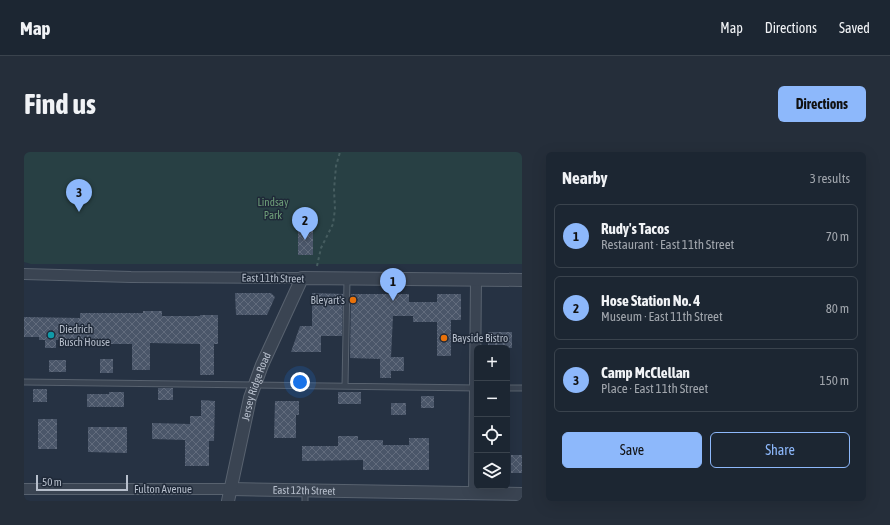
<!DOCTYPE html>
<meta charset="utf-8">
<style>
:root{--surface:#1c2632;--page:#252e3a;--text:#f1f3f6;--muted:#a0a5ac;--line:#3a434d;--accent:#8db8fb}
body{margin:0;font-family:"Asap Condensed",sans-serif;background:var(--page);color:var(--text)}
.controls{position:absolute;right:12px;bottom:12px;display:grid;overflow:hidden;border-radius:6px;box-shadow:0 4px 16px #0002}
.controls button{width:36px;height:36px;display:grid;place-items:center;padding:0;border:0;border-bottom:1px solid var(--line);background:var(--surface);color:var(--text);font:20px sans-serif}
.scale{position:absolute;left:12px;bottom:10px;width:92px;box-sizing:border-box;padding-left:4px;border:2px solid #b7bfcc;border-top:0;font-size:11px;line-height:14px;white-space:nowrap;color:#b7bfcc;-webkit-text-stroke:3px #1f2938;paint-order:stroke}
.you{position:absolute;left:276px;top:230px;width:14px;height:14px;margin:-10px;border:3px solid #fff;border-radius:50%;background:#1a73e8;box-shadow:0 0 0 6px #1a73e833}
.badge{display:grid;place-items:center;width:26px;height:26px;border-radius:50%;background:var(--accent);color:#111;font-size:13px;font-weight:700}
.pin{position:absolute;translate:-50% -33px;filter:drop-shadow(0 1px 2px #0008)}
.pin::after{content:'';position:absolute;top:21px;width:14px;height:12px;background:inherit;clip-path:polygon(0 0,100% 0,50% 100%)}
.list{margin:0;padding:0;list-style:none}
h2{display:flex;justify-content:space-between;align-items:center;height:52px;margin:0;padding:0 16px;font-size:17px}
h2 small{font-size:13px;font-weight:400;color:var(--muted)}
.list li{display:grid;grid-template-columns:26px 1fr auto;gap:12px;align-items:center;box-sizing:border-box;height:64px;margin:0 8px 8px;padding:0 8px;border:1px solid var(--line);border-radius:6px}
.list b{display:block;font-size:15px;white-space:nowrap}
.list p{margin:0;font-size:13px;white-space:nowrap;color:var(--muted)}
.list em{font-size:13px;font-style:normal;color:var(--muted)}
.actions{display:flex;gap:8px;padding:12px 16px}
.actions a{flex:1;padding:9px 0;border:1px solid var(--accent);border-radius:6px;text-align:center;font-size:14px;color:var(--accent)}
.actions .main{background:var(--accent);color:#111}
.icon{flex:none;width:22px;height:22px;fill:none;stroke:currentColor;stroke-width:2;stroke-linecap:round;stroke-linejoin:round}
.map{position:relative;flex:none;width:498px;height:349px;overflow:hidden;border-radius:6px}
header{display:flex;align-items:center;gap:24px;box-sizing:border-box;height:56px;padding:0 20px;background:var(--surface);border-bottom:1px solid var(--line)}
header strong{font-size:19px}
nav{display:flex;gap:22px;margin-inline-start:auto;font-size:14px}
.intro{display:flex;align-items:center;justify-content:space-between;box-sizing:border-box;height:96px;padding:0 24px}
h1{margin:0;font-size:28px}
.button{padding:10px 18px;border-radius:6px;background:var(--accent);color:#111;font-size:14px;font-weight:700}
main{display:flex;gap:24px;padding:0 24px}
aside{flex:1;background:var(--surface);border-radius:6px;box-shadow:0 4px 16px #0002}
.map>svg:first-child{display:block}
</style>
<header>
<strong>Map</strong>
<nav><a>Map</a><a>Directions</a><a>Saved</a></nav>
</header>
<div class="intro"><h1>Find us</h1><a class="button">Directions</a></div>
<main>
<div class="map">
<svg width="498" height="349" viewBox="0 0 498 349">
<defs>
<pattern id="building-cross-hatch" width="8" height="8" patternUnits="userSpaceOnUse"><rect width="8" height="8" fill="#4a5669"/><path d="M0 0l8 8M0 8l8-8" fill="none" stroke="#626c7d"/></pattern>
</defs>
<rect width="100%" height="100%" fill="#263243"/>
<path fill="#284044" d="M 0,0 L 498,0 L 498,112 L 7,112 L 0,110 Z"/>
<path fill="url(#building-cross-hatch)" d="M 274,74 L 289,74 L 289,103 L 274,103 Z
M 211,141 L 247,141 L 251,145 L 243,163 L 212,163 Z
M 288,141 L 319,142 L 318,184 L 297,184 L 297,200 L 267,200 L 276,174 L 288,174 Z
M 327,142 L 385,142 L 385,150 L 413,150 L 413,142 L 437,142 L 437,168 L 427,168 L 427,204 L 413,204 L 413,170 L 389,170 L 389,164 L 369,164 L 367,205 L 380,205 L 380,219 L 367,219 L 367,226 L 356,226 L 356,207 L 326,206 Z
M 119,159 L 138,159 L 138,164 L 176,164 L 176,163 L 194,163 L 194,192 L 190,192 L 190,223 L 176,223 L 176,192 L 126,191 L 126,218 L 108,218 L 108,192 L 87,192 L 87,188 L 32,188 L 32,196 L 21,196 L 21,188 L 15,188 L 15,185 L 0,185 L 0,165 L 56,166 L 56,161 L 119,161 Z
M 464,180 L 488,180 L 488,196 L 464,196 Z
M 76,207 L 89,207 L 89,221 L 76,221 Z
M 25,208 L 42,208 L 42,220 L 25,220 Z
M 134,236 L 149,236 L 149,248 L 134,248 Z
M 9,237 L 23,237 L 23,250 L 9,250 Z
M 85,240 L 100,240 L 100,255 L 63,255 L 63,242 L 85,242 Z
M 314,240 L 337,240 L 337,252 L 314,252 Z
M 397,244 L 410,244 L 410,256 L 397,256 Z
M 177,248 L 191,249 L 190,289 L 185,289 L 185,314 L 161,314 L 161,288 L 128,287 L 128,271 L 166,272 L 166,264 L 177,264 Z
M 251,249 L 275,249 L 275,263 L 272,263 L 272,286 L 250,286 Z
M 367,251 L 382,251 L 382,263 L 367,263 Z
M 14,267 L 33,267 L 33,297 L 14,297 Z
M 64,275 L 103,275 L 103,301 L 64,300 Z
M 314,284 L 334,284 L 334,288 L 359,288 L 359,293 L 385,293 L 385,286 L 405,286 L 405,318 L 339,318 L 339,308 L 278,309 L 278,294 L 314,294 Z
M 487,303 L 498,303 L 498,321 L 487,321 Z"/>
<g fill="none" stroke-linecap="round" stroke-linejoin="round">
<g stroke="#58626f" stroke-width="7">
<path id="service" d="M 0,230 L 453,236
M 321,234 L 323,127
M 483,236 L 498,236
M 281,349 L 281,339"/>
</g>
<g stroke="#58626f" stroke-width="12">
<path id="minor" d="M 0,122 L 107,125 L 278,126
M 0,337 L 207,337
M 450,341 L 452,128"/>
</g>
<g stroke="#58626f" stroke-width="14">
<g id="tertiary">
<path id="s1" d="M 207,337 L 498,342"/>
<path id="s2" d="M 204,349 L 226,246 L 238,213 L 278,126 L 498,128"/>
</g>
</g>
<path stroke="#465d60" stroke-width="2" stroke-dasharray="3 3" stroke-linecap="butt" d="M 293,114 L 297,96 L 309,72 L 311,57 L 310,38 L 312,14 L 316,0"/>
<use href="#service" stroke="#3a4452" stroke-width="5"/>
<use href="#minor" stroke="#3a4452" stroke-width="10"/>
<use href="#tertiary" stroke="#3a4452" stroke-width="12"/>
</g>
<g fill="#e8710a" stroke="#1f2938" stroke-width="1.5">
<circle cx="329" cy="148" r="4"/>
<circle cx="420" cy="186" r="4"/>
</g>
<circle fill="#0f9aa8" stroke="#1f2938" stroke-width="1.5" cx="27" cy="183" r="4"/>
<g text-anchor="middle" stroke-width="3" stroke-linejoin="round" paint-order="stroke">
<g font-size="11" fill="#6e9e79" stroke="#1f2938">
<text x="249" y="54">Lindsay<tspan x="249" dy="13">Park</tspan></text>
</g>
<g font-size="11" fill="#b7bfcc" stroke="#1f2938">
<text transform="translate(249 126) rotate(1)" y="4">East 11th Street</text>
<text dy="4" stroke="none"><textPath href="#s2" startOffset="118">Jersey Ridge Road</textPath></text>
<text x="139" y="341">Fulton Avenue</text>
<text dy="4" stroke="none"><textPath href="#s1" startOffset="73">East 12th Street</textPath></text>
</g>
<g font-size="11" fill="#b7bfcc" stroke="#1f2938" text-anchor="start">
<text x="321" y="152" text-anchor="end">Bleyart's</text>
<text x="35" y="181">Diedrich<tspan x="35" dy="13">Busch House</tspan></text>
<text x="428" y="190">Bayside Bistro</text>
</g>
</g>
</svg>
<div class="controls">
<button>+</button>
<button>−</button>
<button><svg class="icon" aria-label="locate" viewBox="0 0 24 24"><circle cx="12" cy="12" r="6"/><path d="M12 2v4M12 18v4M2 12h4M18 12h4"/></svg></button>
<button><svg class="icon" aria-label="layers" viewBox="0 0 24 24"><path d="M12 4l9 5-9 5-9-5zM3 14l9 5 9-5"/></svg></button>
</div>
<div class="scale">50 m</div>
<div class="you"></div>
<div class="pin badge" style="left:369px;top:149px">1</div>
<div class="pin badge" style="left:281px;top:88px">2</div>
<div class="pin badge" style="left:55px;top:60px">3</div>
</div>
<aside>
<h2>Nearby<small>3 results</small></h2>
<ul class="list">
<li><span class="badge">1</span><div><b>Rudy's Tacos</b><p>Restaurant · East 11th Street</p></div><em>70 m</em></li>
<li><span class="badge">2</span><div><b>Hose Station No. 4</b><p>Museum · East 11th Street</p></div><em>80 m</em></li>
<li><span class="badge">3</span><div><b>Camp McClellan</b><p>Place · East 11th Street</p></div><em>150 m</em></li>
</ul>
<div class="actions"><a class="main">Save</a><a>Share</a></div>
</aside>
</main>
